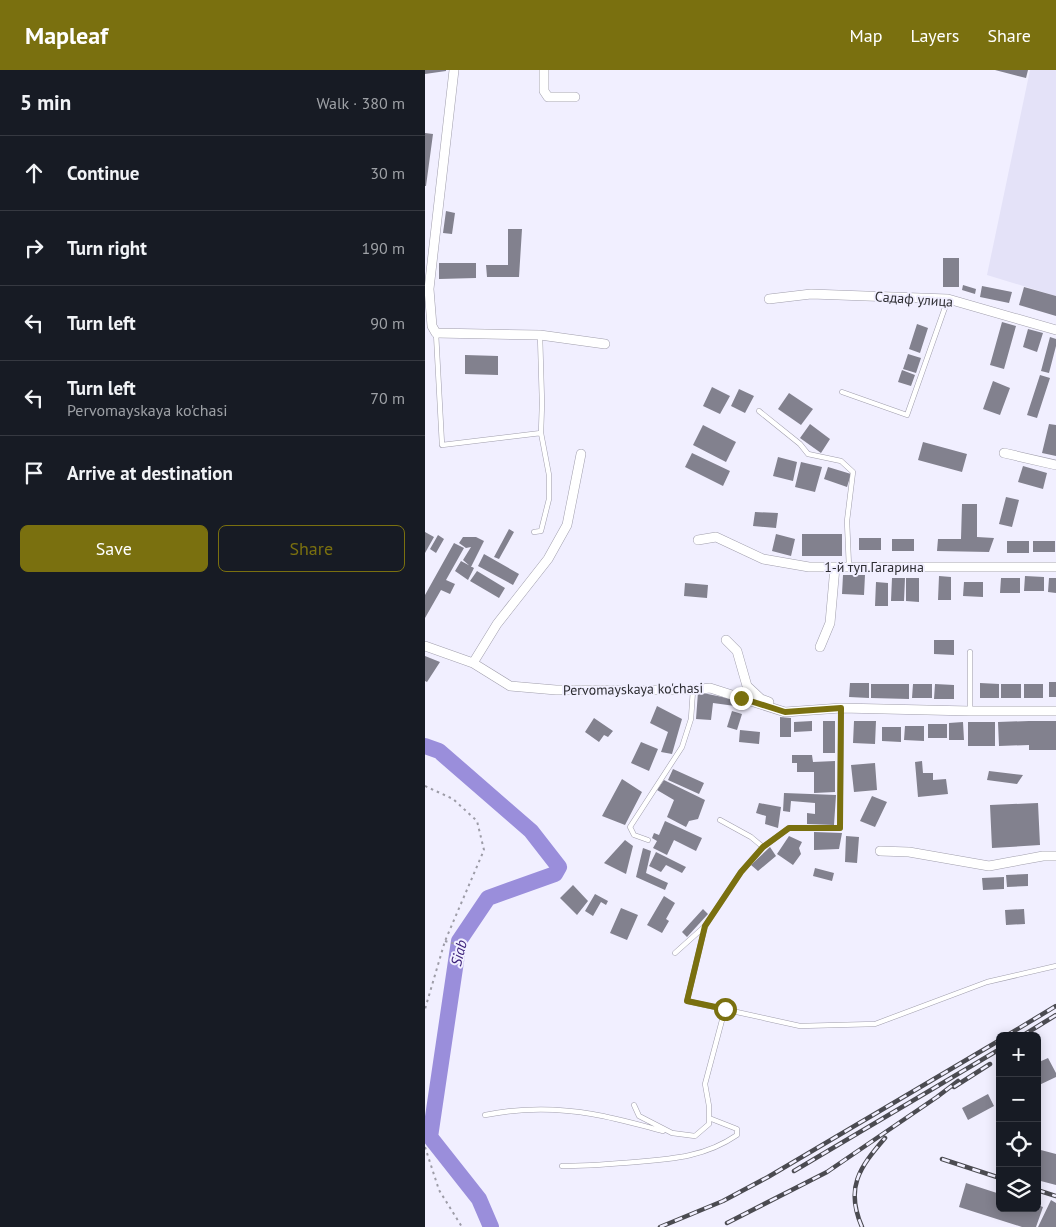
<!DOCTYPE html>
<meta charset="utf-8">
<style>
:root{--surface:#171b24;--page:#20242c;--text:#f1f3f6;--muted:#9ea1a6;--line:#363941;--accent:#7a700f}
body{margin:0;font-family:"PT Sans",sans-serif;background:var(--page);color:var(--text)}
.controls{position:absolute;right:15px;bottom:15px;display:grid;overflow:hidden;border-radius:8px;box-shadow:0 2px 12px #0003}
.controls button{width:45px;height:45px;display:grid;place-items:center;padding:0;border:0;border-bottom:1px solid var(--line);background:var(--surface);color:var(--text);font:25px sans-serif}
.stop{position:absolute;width:15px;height:15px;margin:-11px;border:4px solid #7a700f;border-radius:50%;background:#fff}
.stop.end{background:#7a700f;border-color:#fff;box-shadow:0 1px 5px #0008}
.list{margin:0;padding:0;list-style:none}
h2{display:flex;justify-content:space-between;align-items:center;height:65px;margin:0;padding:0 20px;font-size:21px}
h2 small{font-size:16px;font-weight:400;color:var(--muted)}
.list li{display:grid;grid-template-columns:32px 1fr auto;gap:15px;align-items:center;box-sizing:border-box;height:75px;padding:0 20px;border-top:1px solid var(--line)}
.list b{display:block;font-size:19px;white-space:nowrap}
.list p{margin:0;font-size:16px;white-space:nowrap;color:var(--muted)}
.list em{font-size:16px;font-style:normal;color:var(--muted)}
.actions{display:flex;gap:10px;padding:15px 20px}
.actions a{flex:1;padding:11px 0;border:1px solid var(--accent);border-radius:8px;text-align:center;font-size:18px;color:var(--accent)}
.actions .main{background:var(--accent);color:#fff}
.icon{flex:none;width:28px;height:28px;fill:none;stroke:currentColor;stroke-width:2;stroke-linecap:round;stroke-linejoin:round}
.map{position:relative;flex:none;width:631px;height:1157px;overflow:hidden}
header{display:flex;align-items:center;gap:30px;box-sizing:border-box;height:70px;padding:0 25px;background:var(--accent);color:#fff}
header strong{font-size:24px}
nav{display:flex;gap:28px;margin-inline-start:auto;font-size:18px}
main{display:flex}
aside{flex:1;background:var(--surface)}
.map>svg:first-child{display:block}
</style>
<header>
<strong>Mapleaf</strong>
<nav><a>Map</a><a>Layers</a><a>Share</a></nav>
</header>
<main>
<aside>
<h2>5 min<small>Walk · 380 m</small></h2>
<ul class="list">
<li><svg class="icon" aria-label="ahead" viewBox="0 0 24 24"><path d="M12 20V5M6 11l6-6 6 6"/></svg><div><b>Continue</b></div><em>30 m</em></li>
<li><svg class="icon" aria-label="right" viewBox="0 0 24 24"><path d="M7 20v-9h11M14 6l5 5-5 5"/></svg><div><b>Turn right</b></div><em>190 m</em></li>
<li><svg class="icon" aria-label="left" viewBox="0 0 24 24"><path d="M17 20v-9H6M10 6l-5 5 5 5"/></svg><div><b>Turn left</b></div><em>90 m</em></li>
<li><svg class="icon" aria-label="left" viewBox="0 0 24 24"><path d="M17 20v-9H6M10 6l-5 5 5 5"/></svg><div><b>Turn left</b><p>Pervomayskaya ko'chasi</p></div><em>70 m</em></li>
<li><svg class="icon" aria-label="arrive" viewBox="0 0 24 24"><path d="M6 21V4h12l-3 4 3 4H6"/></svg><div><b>Arrive at destination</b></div></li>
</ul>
<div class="actions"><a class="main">Save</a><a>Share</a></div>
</aside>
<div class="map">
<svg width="631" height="1157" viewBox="0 0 631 1157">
<rect width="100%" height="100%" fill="#f1efff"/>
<path fill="#e4e2f8" d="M 605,0 L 631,0 L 631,226 L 562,205 Z"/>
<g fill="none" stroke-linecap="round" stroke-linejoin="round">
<path stroke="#9a8edb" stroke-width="16" d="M 0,676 L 14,681 L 106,761 L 134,797 L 130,804 L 63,828 L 34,871 L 5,1067 L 54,1129 L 66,1157"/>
</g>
<path fill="#82818e" d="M 0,0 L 21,0 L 21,1 L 0,4 Z
M 570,0 L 603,0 L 601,8 Z
M 0,63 L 8,64 L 1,116 L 0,116 Z
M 21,141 L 30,143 L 27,164 L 18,163 Z
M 83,159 L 97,159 L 94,207 L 62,207 L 61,195 L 83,195 Z
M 518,188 L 534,188 L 534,217 L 518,217 Z
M 14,193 L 51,193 L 51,208 L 14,209 Z
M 538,215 L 551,219 L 550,224 L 537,220 Z
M 557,216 L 587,222 L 584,233 L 555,227 Z
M 599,217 L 631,226 L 631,246 L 594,235 Z
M 577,252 L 591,256 L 579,299 L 565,295 Z
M 492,254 L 503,258 L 495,283 L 484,279 Z
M 603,259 L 618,263 L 612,282 L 598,277 Z
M 625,267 L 631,269 L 631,276 L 624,303 L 616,301 Z
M 483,284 L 496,288 L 491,303 L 478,299 Z
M 40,285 L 73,286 L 73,305 L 40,304 Z
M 477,300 L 490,305 L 486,316 L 473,312 Z
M 615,305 L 625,308 L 612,348 L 602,345 Z
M 568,311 L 585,318 L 575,345 L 558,339 Z
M 287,317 L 305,326 L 295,344 L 278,336 Z
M 314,319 L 329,326 L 320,343 L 306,336 Z
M 364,323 L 388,339 L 376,355 L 353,339 Z
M 385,354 L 405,369 L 396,383 L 375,368 Z
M 624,354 L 631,355 L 631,386 L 617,383 Z
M 278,355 L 311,372 L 301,392 L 268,375 Z
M 498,372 L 542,384 L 537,402 L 493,390 Z
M 267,383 L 305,401 L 298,416 L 260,397 Z
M 353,387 L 372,392 L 368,411 L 348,406 Z
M 376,392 L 397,397 L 390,422 L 370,417 Z
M 598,396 L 622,403 L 618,419 L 593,412 Z
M 403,397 L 426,404 L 422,417 L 399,409 Z
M 581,427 L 594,430 L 587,457 L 574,454 Z
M 537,434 L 552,434 L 552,467 L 569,468 L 564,482 L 512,481 L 513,469 L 536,469 Z
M 330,442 L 353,443 L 351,458 L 328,456 Z
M 84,459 L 89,462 L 74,489 L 69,487 Z
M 0,462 L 9,467 L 0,483 Z
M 351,464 L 370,469 L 366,486 L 347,481 Z
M 377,464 L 417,464 L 417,486 L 377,486 Z
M 13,465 L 19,469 L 11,483 L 5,479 Z
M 38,467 L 51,467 L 59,471 L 46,497 L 38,490 L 46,477 L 41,478 L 34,473 Z
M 434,468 L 456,468 L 456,480 L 434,480 Z
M 467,469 L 489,469 L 489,481 L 467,481 Z
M 582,471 L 604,471 L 604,483 L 582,483 Z
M 608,471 L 630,471 L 630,482 L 608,482 Z
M 29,473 L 39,478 L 21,510 L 30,514 L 25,524 L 16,520 L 0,548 L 0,525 Z
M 59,484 L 94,504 L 88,515 L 53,496 Z
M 36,491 L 49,498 L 43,510 L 30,501 Z
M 52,501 L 80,518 L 74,528 L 45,511 Z
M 418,505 L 440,505 L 439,525 L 417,524 Z
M 514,506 L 526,507 L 526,530 L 513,530 Z
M 600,506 L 619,507 L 619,521 L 599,521 Z
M 467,508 L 480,508 L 479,531 L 466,531 Z
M 481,508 L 494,508 L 494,532 L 481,531 Z
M 576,508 L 595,508 L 595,523 L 575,523 Z
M 624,508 L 631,508 L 631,523 L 623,522 Z
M 451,512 L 463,513 L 463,536 L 450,536 Z
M 539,512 L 558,512 L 558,527 L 538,526 Z
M 260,513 L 283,515 L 282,528 L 259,526 Z
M 509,570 L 529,570 L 529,585 L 509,584 Z
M 0,586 L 15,592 L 2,612 L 0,611 Z
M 624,612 L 631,612 L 631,627 L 624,627 Z
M 425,613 L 444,613 L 444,628 L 424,627 Z
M 555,613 L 574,614 L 574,628 L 555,628 Z
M 446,614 L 484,614 L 484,629 L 446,628 Z
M 488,614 L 507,614 L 507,628 L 487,628 Z
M 510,614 L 529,615 L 529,629 L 509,629 Z
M 576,614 L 596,614 L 596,628 L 576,628 Z
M 599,614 L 618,614 L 618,628 L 599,628 Z
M 273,622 L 312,630 L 310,636 L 288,633 L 286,650 L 271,649 Z
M 232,636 L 257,649 L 247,684 L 236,682 L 243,662 L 225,653 Z
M 307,641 L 317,644 L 312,660 L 302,657 Z
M 355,647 L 366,648 L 366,667 L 355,667 Z
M 169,648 L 188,661 L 183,667 L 179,665 L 174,672 L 160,662 Z
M 387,651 L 387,661 L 369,662 L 369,652 Z
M 398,651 L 410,651 L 410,683 L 398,683 Z
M 429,651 L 451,651 L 450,674 L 428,673 Z
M 604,651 L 631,651 L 631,680 L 604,680 L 604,675 L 574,676 L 573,652 L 604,651 L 604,659 Z
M 538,652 L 539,670 L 524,670 L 524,653 Z
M 543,652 L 570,652 L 570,676 L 543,676 Z
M 503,654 L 522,654 L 522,668 L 503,668 Z
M 480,656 L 499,656 L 499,671 L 479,670 Z
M 457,657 L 476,657 L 476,672 L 457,671 Z
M 315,660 L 335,662 L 334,674 L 314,672 Z
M 216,672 L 233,679 L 224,701 L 206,693 Z
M 367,685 L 387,685 L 388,692 L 410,691 L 410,722 L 389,723 L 389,702 L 372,702 L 372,693 L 367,693 Z
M 497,691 L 498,703 L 508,703 L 508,710 L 521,709 L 523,724 L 493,727 L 490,692 Z
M 450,693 L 452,720 L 429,722 L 426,695 Z
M 248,699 L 279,713 L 274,724 L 243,710 Z
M 564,701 L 598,705 L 592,714 L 562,710 Z
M 197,709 L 217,722 L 200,755 L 177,746 Z
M 239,710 L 280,730 L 273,749 L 264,751 L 261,757 L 242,747 L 249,730 L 232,720 Z
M 359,723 L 411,725 L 409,755 L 382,754 L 382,743 L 390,744 L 390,733 L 366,731 L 365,742 L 358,741 Z
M 447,726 L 462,732 L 450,757 L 435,751 Z
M 334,733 L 356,737 L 353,758 L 340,754 L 341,746 L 331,743 Z
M 613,733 L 615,775 L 567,778 L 565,735 Z
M 240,751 L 277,768 L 271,781 L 249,770 L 242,785 L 228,778 L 232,771 L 227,768 L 229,763 L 234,765 Z
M 389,762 L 417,763 L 414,779 L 389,780 Z
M 364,766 L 377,772 L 374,778 L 376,784 L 368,795 L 352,784 Z
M 421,766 L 434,767 L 432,793 L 420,792 Z
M 200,770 L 208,776 L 201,804 L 179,793 Z
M 345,777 L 351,786 L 333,801 L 326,795 Z
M 218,778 L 226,781 L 221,803 L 243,813 L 240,820 L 211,807 Z
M 231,782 L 261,797 L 257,803 L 241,795 L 236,802 L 224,796 Z
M 390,798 L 409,803 L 407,811 L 388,806 Z
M 603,804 L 603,816 L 582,817 L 581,805 Z
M 579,807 L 579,819 L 558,820 L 557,808 Z
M 148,815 L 163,831 L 152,845 L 135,828 Z
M 170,824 L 183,831 L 181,835 L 176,832 L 168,846 L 160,841 Z
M 239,826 L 250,833 L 241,849 L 244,851 L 237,863 L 222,855 Z
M 196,838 L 213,845 L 202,870 L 185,863 Z
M 278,839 L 283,844 L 262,867 L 257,862 Z
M 599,839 L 600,854 L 581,855 L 580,840 Z
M 623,988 L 631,1003 L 631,1007 L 612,1016 L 612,993 Z
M 563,1024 L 569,1036 L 543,1050 L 537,1038 Z
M 612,1079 L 631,1084 L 631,1115 L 612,1110 Z
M 541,1113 L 575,1124 L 575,1138 L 612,1138 L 612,1135 L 618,1137 L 611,1157 L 597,1157 L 534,1137 Z
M 626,1130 L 631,1133 L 631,1157 L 613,1157 Z"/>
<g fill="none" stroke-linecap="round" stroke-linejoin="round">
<g stroke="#a09eac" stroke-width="5.5">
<path id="lane" d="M 11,263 L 17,375 L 116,363 L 124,405 L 124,429 L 116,461 L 109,462
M 115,265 L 117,333 L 116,363
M 417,322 L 482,345 L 523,229
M 334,341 L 375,374 L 383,384 L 416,391 L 428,402 L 422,451 L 424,497
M 545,582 L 545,641
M 416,638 L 415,758 L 364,758 L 338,777 L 316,802 L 280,856 L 262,931 L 375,956 L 450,954 L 562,912 L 631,896
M 295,750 L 326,767 L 338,777
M 223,770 L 209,765 L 205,757 L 257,677 L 266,649 L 268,620
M 250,883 L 279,857
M 209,1035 L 214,1046 L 247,1063 L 270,1066 L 284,1054 L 284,1036 L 280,1014 L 300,939
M 60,1045 C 95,1038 133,1038 167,1044 C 191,1048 215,1055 238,1061
M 137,1096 C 162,1096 185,1094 210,1092 C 247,1089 280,1087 312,1065 L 312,1059 L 284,1048"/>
</g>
<g stroke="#a09eac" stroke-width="10">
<path id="street" d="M 29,0 L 4,219 L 7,256 L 11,263 L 115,265 L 180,274
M 119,0 L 119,21 L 123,27 L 150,27
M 344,229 L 386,224 L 523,229 L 631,260
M 579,383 L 631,395
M 273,470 L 291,467 L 338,489 L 384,497 L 631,497
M 301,570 L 312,581 L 322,616 L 336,629 L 344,632
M 0,576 L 48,593 L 85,616 L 131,620 L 268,620 L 285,618 L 360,642 L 416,638 L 545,641 L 631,641
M 395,577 L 405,553 L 410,497
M 48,593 L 72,554 L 123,489 L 142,455 L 156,384
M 455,781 L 484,782 L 564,796 L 618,786 L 631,786"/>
</g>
<path stroke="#9d9ca7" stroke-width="2" stroke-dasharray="2.5 4" stroke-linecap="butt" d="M 0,716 L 28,729 L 52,751 L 59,780 L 20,871 L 0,939
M 20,871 L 41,877
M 0,1077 L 14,1120 L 37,1157"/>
<use href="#lane" stroke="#fff" stroke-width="4.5"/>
<use href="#street" stroke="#fff" stroke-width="9"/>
<g stroke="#4b4b51" stroke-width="4.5">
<path id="rail" d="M 581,966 L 631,936
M 597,966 L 631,945
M 529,1017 L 565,994
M 517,1089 L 575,1108
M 369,1101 L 575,979
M 612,1120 L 631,1126
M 302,1153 L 402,1102 L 512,1027 L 533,1011
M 235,1157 L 298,1131 L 343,1107 L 575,970
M 437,1157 C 420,1118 434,1098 460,1068"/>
</g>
<use href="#rail" stroke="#f1efff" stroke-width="2.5" stroke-dasharray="8" stroke-linecap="butt"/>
</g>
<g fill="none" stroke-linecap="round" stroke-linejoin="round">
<path stroke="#7a700f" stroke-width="6" d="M 300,939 L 262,931 L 280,856 L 316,802 L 338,777 L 364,758 L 415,758 L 416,638 L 360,642 L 316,628"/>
</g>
<g text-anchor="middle" stroke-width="4" stroke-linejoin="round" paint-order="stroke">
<g font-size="14" fill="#2d2d32" stroke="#f1efff">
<text transform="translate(489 229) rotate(4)" y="5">Садаф улица</text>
<text x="449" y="502">1-й туп.Гагарина</text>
<text transform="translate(208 619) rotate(-1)" y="5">Pervomayskaya ko'chasi</text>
</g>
<g font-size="15" font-style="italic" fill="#3a1f78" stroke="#f1efff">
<text transform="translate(34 883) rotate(-76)" y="5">Siab</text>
</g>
</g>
</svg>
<div class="controls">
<button>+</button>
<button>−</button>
<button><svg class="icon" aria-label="locate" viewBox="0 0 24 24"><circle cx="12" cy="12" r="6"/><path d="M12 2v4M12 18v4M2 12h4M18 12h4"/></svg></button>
<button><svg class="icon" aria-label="layers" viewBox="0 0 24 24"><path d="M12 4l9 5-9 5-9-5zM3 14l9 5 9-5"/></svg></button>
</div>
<div class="stop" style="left:300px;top:939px"></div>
<div class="stop end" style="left:316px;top:628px"></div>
</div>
</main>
